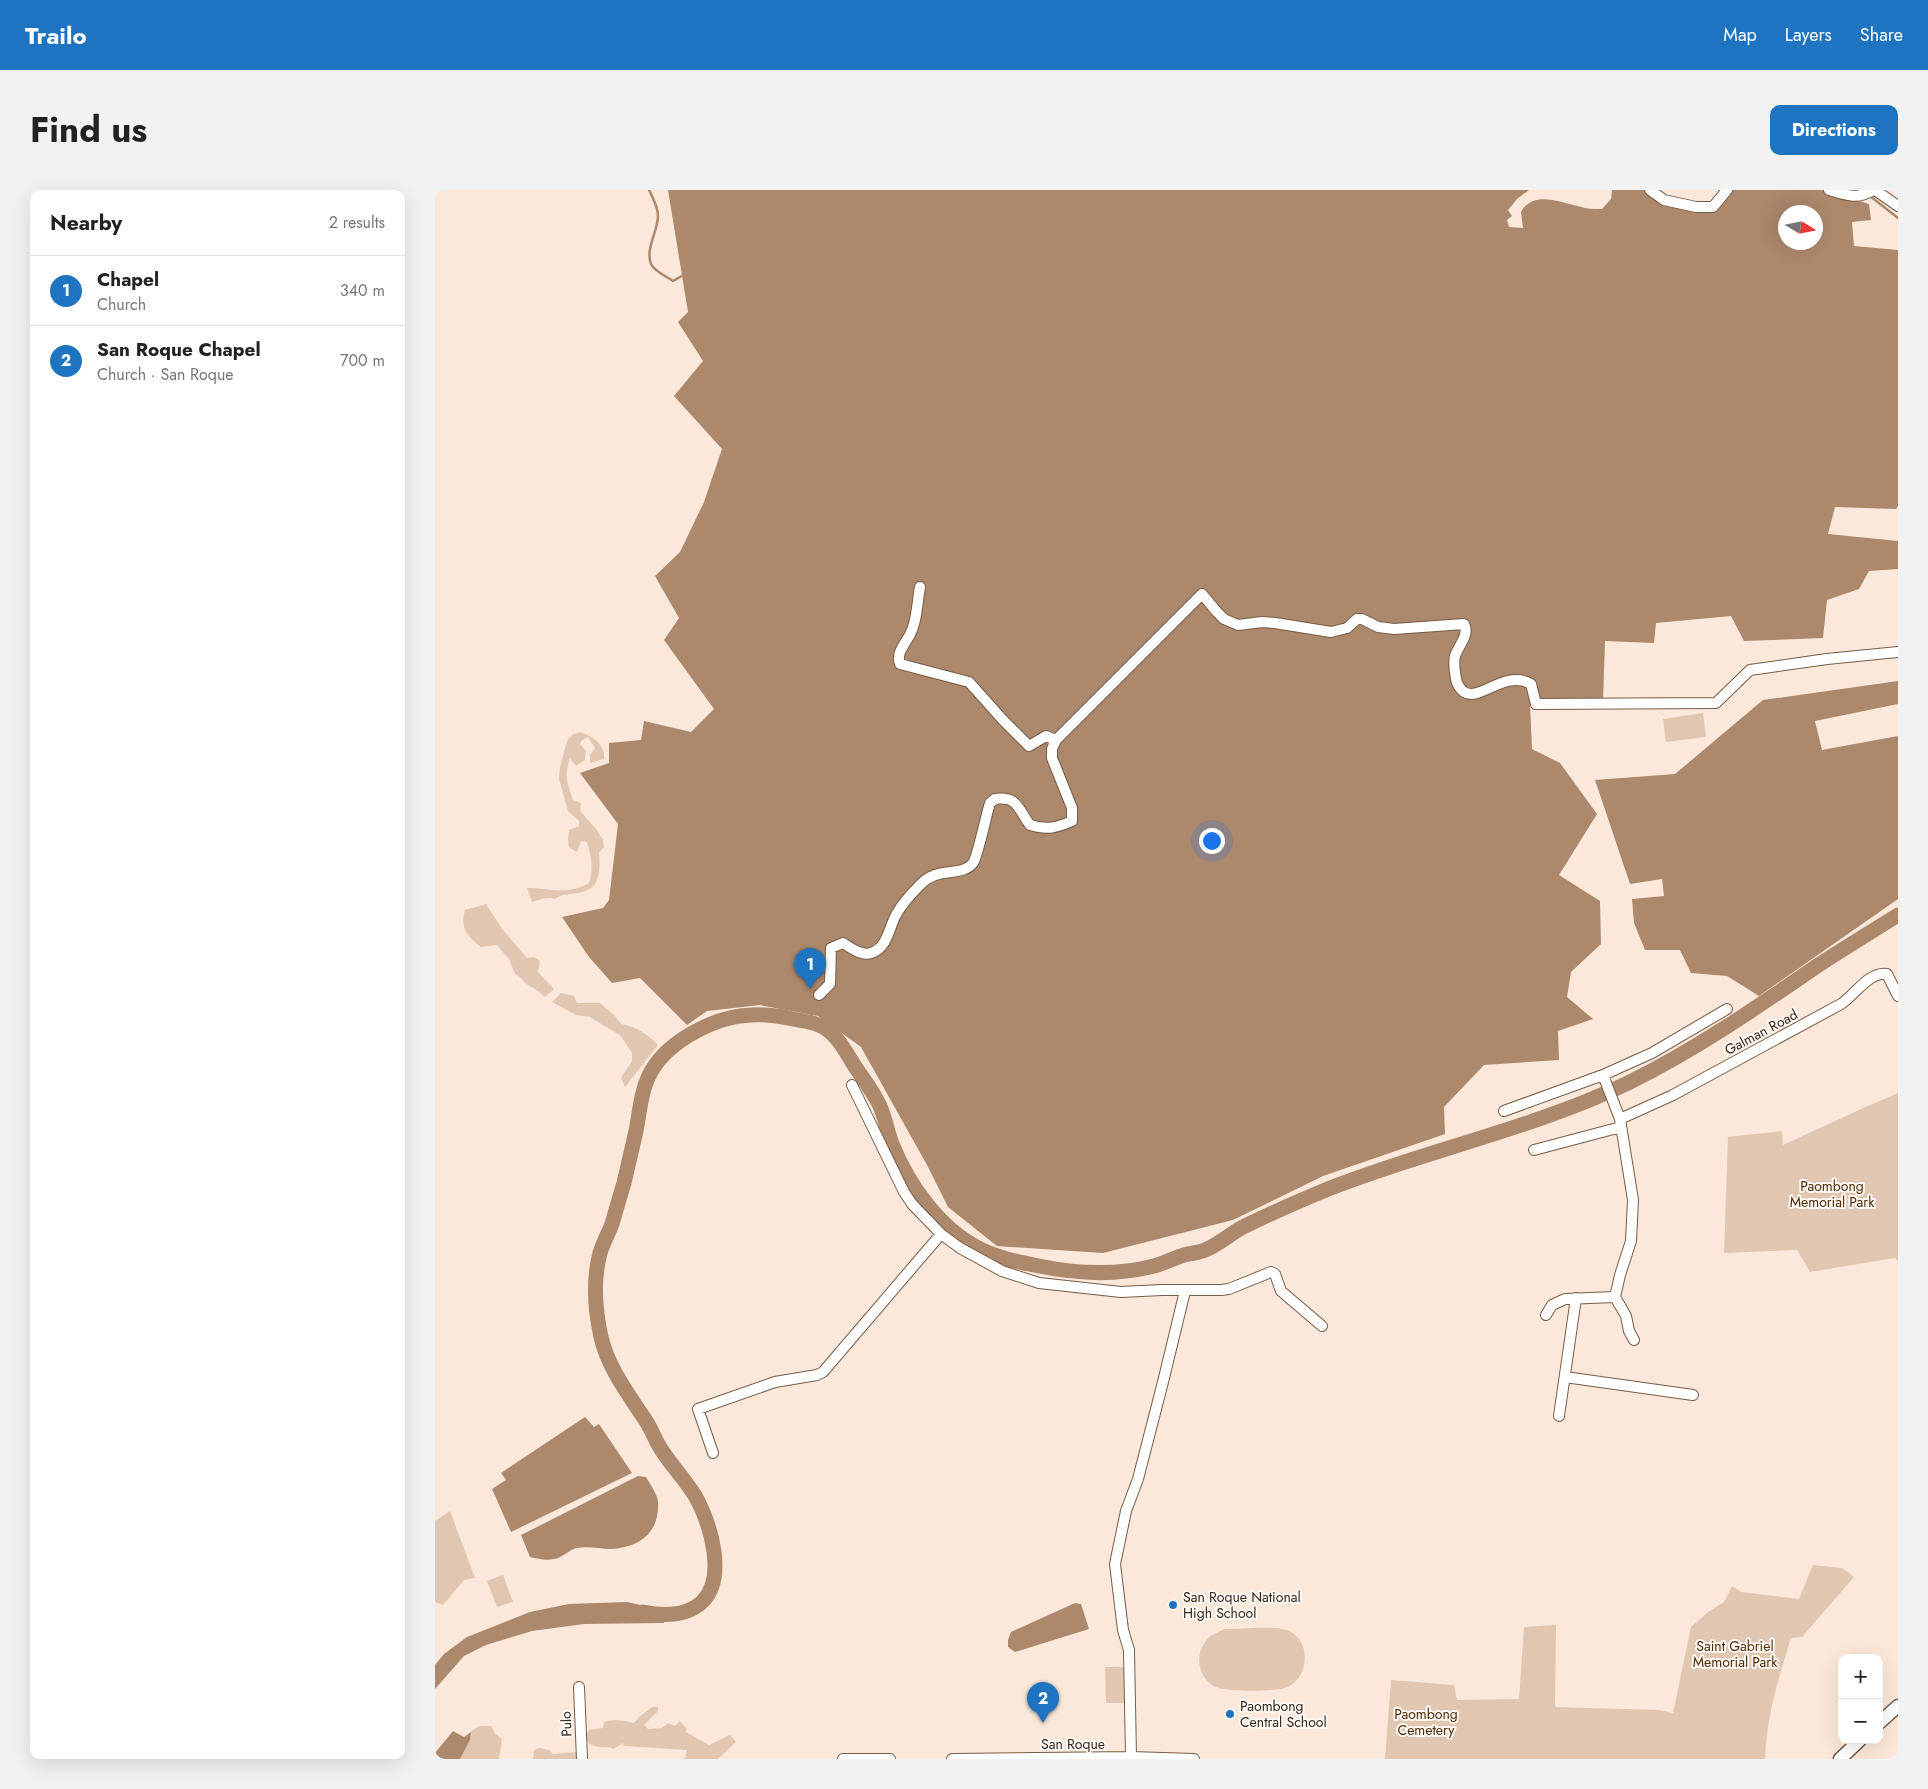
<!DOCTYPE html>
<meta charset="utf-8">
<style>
:root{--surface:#fff;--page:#f2f2f2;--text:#222;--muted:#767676;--line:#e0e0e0;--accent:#1f74c2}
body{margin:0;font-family:Jost,sans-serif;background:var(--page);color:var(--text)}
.controls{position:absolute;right:15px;bottom:15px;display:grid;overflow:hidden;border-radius:10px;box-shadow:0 5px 20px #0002}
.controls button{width:45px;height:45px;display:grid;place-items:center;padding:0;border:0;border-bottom:1px solid var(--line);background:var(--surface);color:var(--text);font:25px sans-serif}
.compass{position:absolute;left:1343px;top:15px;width:45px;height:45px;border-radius:50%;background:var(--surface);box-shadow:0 5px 20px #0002;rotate:100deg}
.you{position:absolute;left:776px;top:650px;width:18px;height:18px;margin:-12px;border:4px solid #fff;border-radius:50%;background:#1a73e8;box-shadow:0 0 0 8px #1a73e833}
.badge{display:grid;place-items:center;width:32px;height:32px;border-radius:50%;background:var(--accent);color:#fff;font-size:16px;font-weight:700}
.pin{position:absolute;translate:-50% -41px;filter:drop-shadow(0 1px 2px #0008)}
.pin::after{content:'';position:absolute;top:26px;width:18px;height:15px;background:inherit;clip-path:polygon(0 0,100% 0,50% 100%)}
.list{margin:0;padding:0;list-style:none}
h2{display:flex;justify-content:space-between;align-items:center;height:65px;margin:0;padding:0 20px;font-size:21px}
h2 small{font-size:16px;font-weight:400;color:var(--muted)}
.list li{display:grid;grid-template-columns:32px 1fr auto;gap:15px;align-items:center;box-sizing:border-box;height:70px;padding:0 20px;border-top:1px solid var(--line)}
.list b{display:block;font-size:19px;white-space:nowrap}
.list p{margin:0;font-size:16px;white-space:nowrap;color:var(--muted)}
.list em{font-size:16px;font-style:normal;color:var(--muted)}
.map{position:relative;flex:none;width:1463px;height:1569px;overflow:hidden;border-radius:10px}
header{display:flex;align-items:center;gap:30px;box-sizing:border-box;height:70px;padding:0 25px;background:var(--accent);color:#fff}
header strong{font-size:24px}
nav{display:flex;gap:28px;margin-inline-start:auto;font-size:18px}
.intro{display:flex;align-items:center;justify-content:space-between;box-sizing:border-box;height:120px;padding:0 30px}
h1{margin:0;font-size:35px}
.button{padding:12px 22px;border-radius:10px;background:var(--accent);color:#fff;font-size:18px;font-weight:700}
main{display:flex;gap:30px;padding:0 30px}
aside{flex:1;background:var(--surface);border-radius:10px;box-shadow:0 5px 20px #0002}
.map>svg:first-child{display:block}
</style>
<header>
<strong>Trailo</strong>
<nav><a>Map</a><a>Layers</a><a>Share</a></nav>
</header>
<div class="intro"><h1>Find us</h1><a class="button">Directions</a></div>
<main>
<aside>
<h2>Nearby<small>2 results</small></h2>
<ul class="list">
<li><span class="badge">1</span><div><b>Chapel</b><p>Church</p></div><em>340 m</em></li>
<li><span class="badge">2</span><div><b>San Roque Chapel</b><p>Church · San Roque</p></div><em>700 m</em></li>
</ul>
</aside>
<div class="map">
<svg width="1463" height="1569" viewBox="0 0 1463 1569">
<rect width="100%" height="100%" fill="#fce8da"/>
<path fill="#e1c6b2" d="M 1268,523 L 1271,547 L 1231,552 L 1228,529 Z
M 146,542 C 158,547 171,555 169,569 L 155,573 L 155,565 L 160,558 L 153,547 L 147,550 L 145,554 L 151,561 L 150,570 L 141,576 L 135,568 C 129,586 132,592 138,610 L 146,613 L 145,621 L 161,639 L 168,650 L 169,657 L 164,663 C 165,676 166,696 150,701 C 139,705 129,702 120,709 C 112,706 104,710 97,712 L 92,698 C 117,698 130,706 154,693 C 159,678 156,667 152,652 L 146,651 L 142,662 L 134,657 L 133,649 L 134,640 L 144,636 L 144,631 L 133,621 L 124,589 L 125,577 L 132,551 L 138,544 Z
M 51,714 L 68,740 L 92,768 L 99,767 L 105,771 L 103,782 L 119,799 L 110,807 C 104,801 100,799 93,795 C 88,792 87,787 80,784 L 74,769 L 62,755 L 46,757 C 32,746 25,739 30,720 Z
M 126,803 L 139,806 L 142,813 L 165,813 L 180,826 L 186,834 C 202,837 212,844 223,855 L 190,897 L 186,888 L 197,871 L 197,863 L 186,846 L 155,827 L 141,825 L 117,812 Z
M 1463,903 L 1463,1071 L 1460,1068 L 1375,1082 L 1362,1060 L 1289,1063 L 1293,947 L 1347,941 L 1348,955 L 1424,920 Z
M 15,1321 L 40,1388 L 29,1390 L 8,1415 L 0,1412 L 0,1331 Z
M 1378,1375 L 1407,1378 L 1419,1387 L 1367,1447 L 1356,1448 C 1343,1490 1332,1524 1330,1569 L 950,1569 L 956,1490 L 1019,1495 L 1022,1510 L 1084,1509 L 1089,1437 L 1121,1435 L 1120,1517 L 1224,1520 L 1238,1523 L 1256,1437 L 1273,1422 L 1289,1412 L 1297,1396 L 1306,1402 L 1364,1409 Z
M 68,1385 L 78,1412 L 62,1417 L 52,1391 Z
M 789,1439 C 805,1439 841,1435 854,1441 C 879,1452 873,1495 846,1499 C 833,1501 792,1502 781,1497 C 764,1489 759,1467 770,1452 C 775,1445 782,1443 789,1439 Z
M 670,1477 L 689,1477 L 689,1513 L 671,1513 Z
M 217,1517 L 223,1517 L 223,1521 L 209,1535 L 213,1539 L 227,1538 L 233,1533 L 240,1536 L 245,1531 L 251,1538 L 251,1542 L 274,1555 L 295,1545 L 301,1552 L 283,1569 L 247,1569 L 250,1568 L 252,1560 L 189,1556 L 188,1553 L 178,1559 L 174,1557 C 166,1558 160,1557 153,1553 L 151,1545 L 154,1540 L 168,1538 L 169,1532 C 179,1529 189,1530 199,1533 L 204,1527 Z
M 44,1536 L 56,1536 L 60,1544 L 67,1549 L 64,1569 L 25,1569 L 35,1550 L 36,1542 Z
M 104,1558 L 114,1560 L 118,1564 L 144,1562 L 144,1569 L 98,1569 L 99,1560 Z"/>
<path fill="#ac886c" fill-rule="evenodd" d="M 233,0 L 1094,0 L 1082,9 L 1073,20 L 1077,26 L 1072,30 L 1074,37 L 1088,38 L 1086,22 C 1098,0 1124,12 1143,16 C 1151,19 1159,19 1167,19 L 1176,9 L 1177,0 L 1211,0 L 1273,22 L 1295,0 L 1389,0 L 1434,14 L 1436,30 L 1417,32 L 1419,56 L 1463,60 L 1463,316 L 1461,319 L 1400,317 L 1393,344 L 1463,351 L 1463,379 L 1434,381 L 1424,399 L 1392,410 L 1388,448 L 1309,451 L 1296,426 L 1221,433 L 1219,453 L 1170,451 L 1168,512 L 1095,514 L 1097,559 L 1125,573 L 1162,624 L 1124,685 L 1165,711 L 1166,754 L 1136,782 L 1132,807 L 1158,829 L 1123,841 L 1124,870 L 1049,875 L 1009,917 L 1010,944 L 888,986 L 798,1030 L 668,1063 L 562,1056 L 513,1017 L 492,975 L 426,857 L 383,826 L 325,815 L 272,821 L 252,835 L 205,788 L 177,793 L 154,767 L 127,727 L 168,718 L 174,710 L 183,634 L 145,583 L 174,573 L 174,553 L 206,550 L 209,531 L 256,542 L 279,519 L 229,450 L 244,428 L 220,386 L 245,362 L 269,312 L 287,259 L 239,206 L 268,171 L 243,132 L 253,122 ZM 1350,22 L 1380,22 L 1380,52 L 1350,52 Z
M 1463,491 L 1463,514 L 1380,531 L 1387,560 L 1463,546 L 1463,709 L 1324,806 L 1292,786 L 1256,783 L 1245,760 L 1210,760 L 1199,733 L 1197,709 L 1229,706 L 1227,689 L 1195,694 L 1160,590 L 1240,584 L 1328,510 Z
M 150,1227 L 159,1237 L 164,1234 L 197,1283 L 76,1342 L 57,1299 L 71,1290 L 66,1283 Z
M 203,1286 L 211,1287 C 215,1294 222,1304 223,1311 C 225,1343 205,1357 176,1359 C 165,1359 153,1356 142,1358 C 136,1359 130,1365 125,1367 C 116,1372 104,1369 95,1367 L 86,1345 Z
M 192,1412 L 224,1419 L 229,1433 L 149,1434 L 97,1441 L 51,1455 L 29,1466 L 0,1499 L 0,1475 L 9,1464 L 32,1447 L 95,1422 L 134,1414 Z
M 640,1413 L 646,1414 L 654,1439 L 580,1462 L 573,1457 L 573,1450 L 576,1442 Z
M 44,1536 L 36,1542 L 35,1550 L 25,1569 L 0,1569 L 0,1563 L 18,1541 L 29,1547 Z"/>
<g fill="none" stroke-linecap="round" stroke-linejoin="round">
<path stroke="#ac886c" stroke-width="2.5" d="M 214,0 C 218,8 223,17 223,26 C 223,41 210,59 216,74 C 220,82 231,86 238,91 L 250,84
M 1435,6 L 1463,28
M 373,832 L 378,822"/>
<path stroke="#ac886c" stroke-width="15" d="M 208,1422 C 228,1426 252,1427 268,1411 C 291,1387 276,1337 263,1311 C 253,1292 237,1277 226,1259 C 220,1250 217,1240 211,1231 C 194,1205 173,1178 166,1147 C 160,1120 158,1090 165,1063 C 168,1053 173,1044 177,1034 C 181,1020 185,1006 189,993 C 193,976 197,959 201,941 C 205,921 206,898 217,880 C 235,850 281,826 316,825 C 330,824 344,826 358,829 C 368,831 379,832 388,837 C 404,846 411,863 421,878 C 429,890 437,900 444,914 C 450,926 452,941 457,954 C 474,995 503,1037 543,1058 C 562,1068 583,1072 604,1076 C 643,1084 681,1086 719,1076 C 730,1073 739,1068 749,1065 C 756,1063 763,1063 770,1060 C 783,1055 794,1045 806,1038 C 834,1024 864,1011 893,999 C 992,960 1097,939 1193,893 C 1260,860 1321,818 1382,776 C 1409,758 1436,742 1463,725"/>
<g stroke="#775c46" stroke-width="12">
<path id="minor" d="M 1215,0 L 1229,10 L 1261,17 L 1278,17 L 1292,0
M 1394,0 C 1410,5 1423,10 1438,0
M 1440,0 L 1463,16
M 485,397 C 482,413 482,434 473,448 C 468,456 461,465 465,474 L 534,492 L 567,529 L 594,556 L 611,546 L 621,550
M 384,805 L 395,794 L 396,758 L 408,753 C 416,758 426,766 436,763 C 453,758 454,736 462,723 C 468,713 476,704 484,696 C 502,675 526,688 538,673 C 543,666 551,625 555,613 L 560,609 C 583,606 583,619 595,635 C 612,640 621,638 637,631 L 637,618 L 617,568 L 617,559 L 621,550 L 767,404 L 782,422 L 789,429 L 803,435 L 827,432 L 840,433 L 896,442 L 912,438 L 922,429 L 927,429 L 943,437 L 959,439 L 1029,434 C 1035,445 1023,456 1020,466 C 1018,474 1020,482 1021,489 C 1022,494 1025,499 1029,502 C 1045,512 1070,479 1096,494 L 1101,514 L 1281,513 L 1315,480 L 1392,469 L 1463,462
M 417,895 L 469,1002 L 477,1014 L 506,1044 L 525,1058 L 567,1081 L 604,1093 L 686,1102 L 727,1100 L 786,1100 L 794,1099 L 836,1082 L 840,1084 L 846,1101 L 887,1136
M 1069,921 L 1168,885 L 1217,863 L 1292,819
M 1185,929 L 1238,905 L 1406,814 C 1419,806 1434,781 1452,784 L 1463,806
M 1099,960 L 1186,937
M 1180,1107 L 1191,1126 L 1194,1141 L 1199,1150
M 1111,1125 L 1117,1115 L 1130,1109 L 1180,1107 L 1185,1085 L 1196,1051 L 1198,1010 L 1185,929 L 1168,885
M 1130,1187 L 1258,1205
M 1124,1226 L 1141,1108
M 278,1263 L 263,1219 L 340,1192 L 382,1185 L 388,1182 L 506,1044
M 144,1497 L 147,1569
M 696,1567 L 694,1460 L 688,1440 L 680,1374 L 691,1321 L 703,1289 L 728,1192 L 750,1101
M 408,1569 L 455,1569
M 517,1569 L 696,1567 L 759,1569"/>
</g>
<g stroke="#775c46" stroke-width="15">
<path id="major" d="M 1444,1533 L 1463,1516
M 1405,1569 L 1425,1550"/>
</g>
<use href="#minor" stroke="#fff" stroke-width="10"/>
<use href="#major" stroke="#fff" stroke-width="12"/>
</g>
<g fill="#1f74c2" stroke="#fff8f3" stroke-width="2">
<circle cx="738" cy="1415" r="5"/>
<circle cx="795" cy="1524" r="5"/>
</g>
<g text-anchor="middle" stroke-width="4" stroke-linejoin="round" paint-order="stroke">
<g font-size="14" fill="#32261d" stroke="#fff8f3">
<text transform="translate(1326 842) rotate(-28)" y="5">Galman Road</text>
<text transform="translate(131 1534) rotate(-92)" y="5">Pulo</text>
<text x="638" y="1559">San Roque</text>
</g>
<g font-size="14" fill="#4f2b07" stroke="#fff8f3">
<text x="1397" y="1001">Paombong<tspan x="1397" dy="16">Memorial Park</tspan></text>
<text x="1300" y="1461">Saint Gabriel<tspan x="1300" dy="16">Memorial Park</tspan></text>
<text x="991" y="1529">Paombong<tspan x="991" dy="16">Cemetery</tspan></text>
</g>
<g font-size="14" fill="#32261d" stroke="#fff8f3" text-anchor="start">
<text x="748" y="1412">San Roque National<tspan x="748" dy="16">High School</tspan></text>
<text x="805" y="1521">Paombong<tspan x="805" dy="16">Central School</tspan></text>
</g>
</g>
</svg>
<div class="controls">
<button>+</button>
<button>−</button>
</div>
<svg class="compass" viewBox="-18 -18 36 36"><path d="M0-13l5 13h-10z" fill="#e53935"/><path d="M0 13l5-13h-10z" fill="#767676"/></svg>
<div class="you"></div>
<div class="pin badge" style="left:375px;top:799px">1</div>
<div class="pin badge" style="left:608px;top:1533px">2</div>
</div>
</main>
